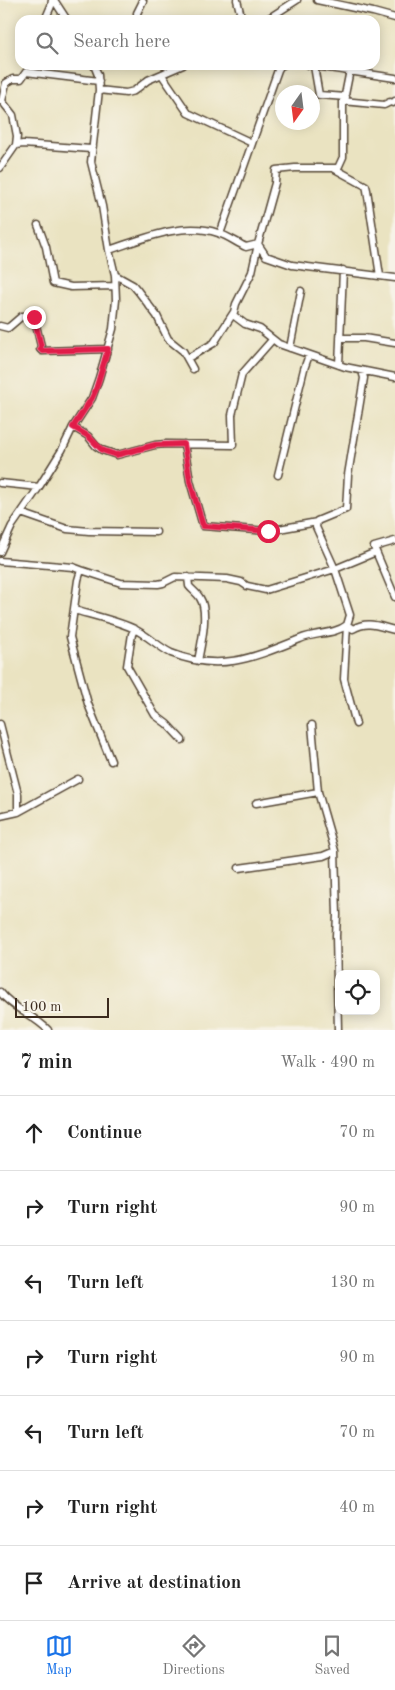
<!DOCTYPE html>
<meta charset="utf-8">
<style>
:root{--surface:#fff;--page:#f6f6f6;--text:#222;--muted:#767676;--line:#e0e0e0;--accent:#1a73e8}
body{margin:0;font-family:"Old Standard TT",serif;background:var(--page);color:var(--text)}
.controls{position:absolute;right:15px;bottom:15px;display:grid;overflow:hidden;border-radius:10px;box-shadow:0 2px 12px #0003}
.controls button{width:45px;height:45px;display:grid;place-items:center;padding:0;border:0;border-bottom:1px solid var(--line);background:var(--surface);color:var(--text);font:25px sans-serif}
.compass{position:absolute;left:275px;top:85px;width:45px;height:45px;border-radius:50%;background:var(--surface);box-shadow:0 2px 12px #0003;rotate:194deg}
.scale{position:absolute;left:15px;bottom:12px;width:94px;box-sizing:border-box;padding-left:5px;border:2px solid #3b2a1e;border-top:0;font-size:14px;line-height:18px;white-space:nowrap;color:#3b2a1e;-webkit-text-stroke:4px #f7f3e8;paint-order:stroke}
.stop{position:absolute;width:15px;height:15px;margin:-11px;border:4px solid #e11d48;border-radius:50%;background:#fff}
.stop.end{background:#e11d48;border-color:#fff;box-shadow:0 1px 5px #0008}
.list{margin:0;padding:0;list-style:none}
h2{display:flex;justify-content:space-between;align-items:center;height:65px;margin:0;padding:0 20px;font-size:21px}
h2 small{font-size:16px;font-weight:400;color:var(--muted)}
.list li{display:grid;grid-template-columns:32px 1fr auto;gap:15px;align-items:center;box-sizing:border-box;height:75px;padding:0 20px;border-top:1px solid var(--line)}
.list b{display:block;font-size:19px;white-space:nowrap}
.list em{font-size:16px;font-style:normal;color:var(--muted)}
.icon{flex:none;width:28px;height:28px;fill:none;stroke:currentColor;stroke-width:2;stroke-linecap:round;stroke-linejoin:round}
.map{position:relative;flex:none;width:395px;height:1030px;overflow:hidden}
.search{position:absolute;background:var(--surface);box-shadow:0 2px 12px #0003;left:15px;right:15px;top:15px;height:55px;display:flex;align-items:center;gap:12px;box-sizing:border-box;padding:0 18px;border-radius:15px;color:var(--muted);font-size:19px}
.sheet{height:590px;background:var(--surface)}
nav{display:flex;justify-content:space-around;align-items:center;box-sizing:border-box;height:70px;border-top:1px solid var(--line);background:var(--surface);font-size:14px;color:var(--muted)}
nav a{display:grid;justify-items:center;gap:2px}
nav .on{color:var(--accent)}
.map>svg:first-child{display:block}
</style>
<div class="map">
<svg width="395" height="1030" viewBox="0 0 395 1030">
<rect width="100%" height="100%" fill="#f7f3e8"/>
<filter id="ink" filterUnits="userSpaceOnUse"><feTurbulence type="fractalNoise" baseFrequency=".02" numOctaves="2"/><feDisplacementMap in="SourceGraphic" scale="10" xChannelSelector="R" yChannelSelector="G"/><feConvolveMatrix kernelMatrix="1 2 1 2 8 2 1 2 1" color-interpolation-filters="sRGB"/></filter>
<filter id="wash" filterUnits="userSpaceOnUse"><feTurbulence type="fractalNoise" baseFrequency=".0096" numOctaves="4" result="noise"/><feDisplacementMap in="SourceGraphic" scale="20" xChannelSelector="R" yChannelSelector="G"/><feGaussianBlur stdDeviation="1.12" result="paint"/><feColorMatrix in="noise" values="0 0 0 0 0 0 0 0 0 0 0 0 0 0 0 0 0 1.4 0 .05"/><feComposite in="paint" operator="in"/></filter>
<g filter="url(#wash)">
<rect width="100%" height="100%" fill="#eae3c1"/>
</g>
<g filter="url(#ink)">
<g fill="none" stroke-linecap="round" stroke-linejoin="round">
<g stroke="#554636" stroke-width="9">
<path id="minor" d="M 54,0 L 67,20
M 237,0 L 242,20
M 317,0 L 373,12 L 395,18
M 45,20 L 51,6 L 52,0
M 138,20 L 137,13 L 143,1 L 142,0
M 266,20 L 297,0
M 309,65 L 395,78
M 314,66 L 319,95 L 346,97
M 162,75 L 188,113 L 252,143
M 99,90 L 126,93 L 134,91 L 148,80 L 183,65
M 344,100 L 350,70
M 0,101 L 2,101 L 6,83 L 13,79 L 21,79 L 26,72 L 99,81
M 2,101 L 13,115 L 17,136 L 16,145
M 0,168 L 16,145 L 23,144 L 91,149
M 335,169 L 366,186 L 367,190 L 380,276
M 38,225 L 46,247 L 53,283 L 71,287 L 115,286
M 220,234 L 278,70 L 281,65 L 283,65
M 109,250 C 143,239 182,221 218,233 C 228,236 237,243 246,247 L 258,244 L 266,256 L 292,265 L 395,278
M 115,275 L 133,285 L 138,291 L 157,316 L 168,339 L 183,351 L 193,369
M 233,315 L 245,324 L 260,329 L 279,344 L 345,367 L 395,377
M 0,326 L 8,328 L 22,316 L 34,317 L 41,346 L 40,349 L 42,351 L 108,349
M 340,338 L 364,338 L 395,343
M 290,348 L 301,291
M 188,358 L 214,343 L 234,312 L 236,304 L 252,272 L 258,244 L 275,183 L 276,170 L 295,168 L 338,168 L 343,157 L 343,101 L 384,105 L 390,102 L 393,103 L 395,101
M 339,365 L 343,270
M 73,427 L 88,436 L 96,446 L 102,450 L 117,455 L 155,445 L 166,444 L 233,445 L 232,415 L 241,378 L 242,374 L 272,340
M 184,444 L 190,481 L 203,526 L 268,531 L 317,522
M 278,475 L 304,369 L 309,355
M 0,483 L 39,487
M 21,513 L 67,529 L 89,531 L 156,532
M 395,541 L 374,547 L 395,597
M 0,552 L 12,526 L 39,487 L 62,450 L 73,427 L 92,398 L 99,378 L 113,329 L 116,300 L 115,275 L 109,250 L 102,206 L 91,162 L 99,90 L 98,75 L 94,65
M 0,561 L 73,567 L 81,570 L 78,580 L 70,637 L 88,704 L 111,761
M 81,570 L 121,583 L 158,584 L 163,583 L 175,577 L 227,579 L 241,582 L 247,586 L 266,590 L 335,569 L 376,552
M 188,577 L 189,586 C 192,590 197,593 200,598 C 209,612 201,645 198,661
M 74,610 C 91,615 122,622 136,630 C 148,636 159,647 171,653 C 220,673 255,657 300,639 C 315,632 334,635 347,625 L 353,629 C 368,620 380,627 395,630
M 135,629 L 132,634 L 127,666 L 155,715 L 167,724 L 182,740
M 0,724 L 18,794 L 18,812
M 356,724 L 344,679 L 347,625 L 350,615 L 335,569 L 316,527 L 317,521 L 346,509 L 348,475 L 364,378 L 362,371
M 312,725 L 318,792 L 335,851 L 337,915 L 336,936 L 338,1030
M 256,803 L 318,792
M 0,816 L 18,812 L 78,779
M 239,868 L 323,856 L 335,851
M 0,992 C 13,1009 34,1015 48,1030"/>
</g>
<use href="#minor" stroke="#fff" stroke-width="6"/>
</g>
</g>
<g fill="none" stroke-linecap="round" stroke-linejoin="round" filter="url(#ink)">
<path stroke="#e11d48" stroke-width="6" d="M 34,317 L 41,346 L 40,349 L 42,351 L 108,349 L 96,389 L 92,398 L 73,427 L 88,436 L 102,450 L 116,455 L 155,445 L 184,444 L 190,481 L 203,526 L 268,531"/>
</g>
</svg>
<div class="controls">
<button><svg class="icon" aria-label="locate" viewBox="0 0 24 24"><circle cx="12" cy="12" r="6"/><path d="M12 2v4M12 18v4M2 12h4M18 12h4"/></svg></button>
</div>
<svg class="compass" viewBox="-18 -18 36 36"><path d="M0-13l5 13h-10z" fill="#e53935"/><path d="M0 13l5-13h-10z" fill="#767676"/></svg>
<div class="scale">100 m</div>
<div class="stop" style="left:268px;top:531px"></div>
<div class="stop end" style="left:34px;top:317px"></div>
<div class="search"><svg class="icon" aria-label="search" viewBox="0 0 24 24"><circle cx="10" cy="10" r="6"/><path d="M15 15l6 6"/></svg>Search here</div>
</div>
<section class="sheet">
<h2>7 min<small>Walk · 490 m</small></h2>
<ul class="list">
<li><svg class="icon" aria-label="ahead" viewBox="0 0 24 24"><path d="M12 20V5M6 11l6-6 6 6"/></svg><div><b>Continue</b></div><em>70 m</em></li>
<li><svg class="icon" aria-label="right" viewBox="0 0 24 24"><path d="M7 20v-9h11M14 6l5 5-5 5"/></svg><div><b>Turn right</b></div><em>90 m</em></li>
<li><svg class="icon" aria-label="left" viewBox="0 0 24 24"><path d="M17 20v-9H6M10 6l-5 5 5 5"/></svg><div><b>Turn left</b></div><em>130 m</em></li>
<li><svg class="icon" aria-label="right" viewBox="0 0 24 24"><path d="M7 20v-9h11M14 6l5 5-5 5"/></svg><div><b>Turn right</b></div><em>90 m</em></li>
<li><svg class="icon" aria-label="left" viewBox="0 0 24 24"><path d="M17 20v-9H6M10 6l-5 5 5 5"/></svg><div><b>Turn left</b></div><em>70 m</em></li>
<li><svg class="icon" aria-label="right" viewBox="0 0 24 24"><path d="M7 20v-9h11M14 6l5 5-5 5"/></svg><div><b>Turn right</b></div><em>40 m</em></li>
<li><svg class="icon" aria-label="arrive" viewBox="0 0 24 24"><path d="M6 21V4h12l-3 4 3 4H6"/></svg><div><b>Arrive at destination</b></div></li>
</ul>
</section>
<nav>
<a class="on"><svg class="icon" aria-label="map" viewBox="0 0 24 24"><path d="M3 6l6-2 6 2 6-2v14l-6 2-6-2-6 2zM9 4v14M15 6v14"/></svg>Map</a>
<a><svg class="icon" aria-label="directions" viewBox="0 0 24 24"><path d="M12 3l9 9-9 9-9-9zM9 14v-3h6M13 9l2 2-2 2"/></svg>Directions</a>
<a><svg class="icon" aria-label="saved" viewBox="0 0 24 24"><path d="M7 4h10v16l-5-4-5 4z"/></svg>Saved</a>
</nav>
